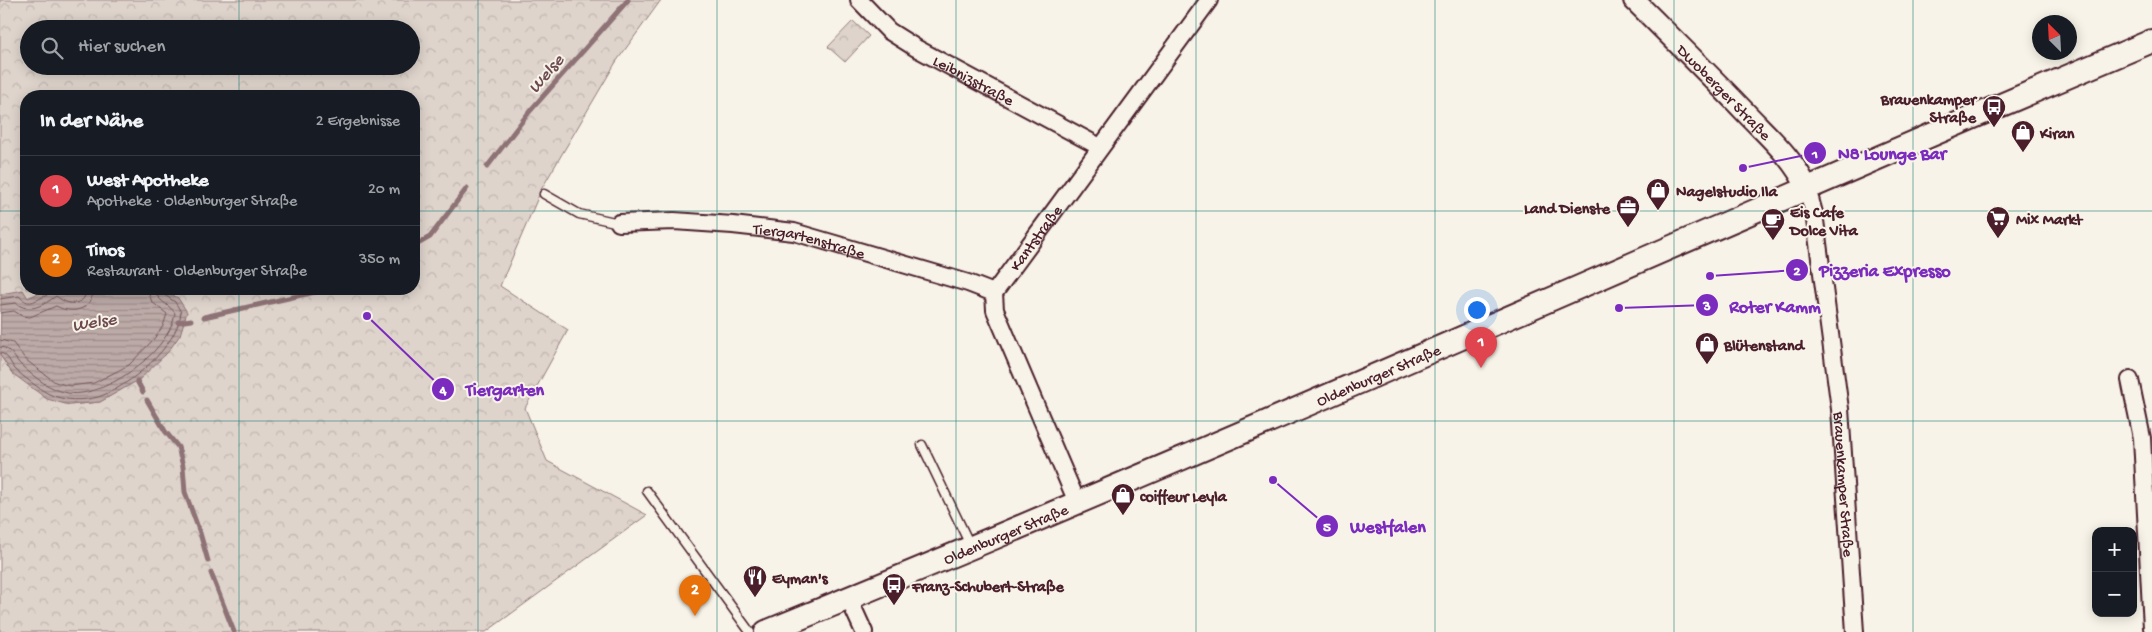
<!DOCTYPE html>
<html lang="de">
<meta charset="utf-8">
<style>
:root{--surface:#171b24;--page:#20242c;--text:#f1f3f6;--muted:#9ea1a6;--line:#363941;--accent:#a6949b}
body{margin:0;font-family:"Gochi Hand",sans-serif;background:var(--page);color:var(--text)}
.controls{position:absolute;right:15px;bottom:15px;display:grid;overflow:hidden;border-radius:10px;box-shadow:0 2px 12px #0003}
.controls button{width:45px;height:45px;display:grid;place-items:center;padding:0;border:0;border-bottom:1px solid var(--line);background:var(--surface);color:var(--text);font:25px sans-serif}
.compass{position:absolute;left:2032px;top:15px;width:45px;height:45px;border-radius:50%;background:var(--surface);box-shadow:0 2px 12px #0003;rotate:336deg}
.you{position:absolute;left:1476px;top:309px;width:18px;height:18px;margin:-12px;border:4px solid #fff;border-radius:50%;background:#1a73e8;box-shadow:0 0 0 8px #1a73e833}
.badge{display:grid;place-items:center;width:32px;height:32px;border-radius:50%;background:var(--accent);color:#fff;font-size:16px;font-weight:700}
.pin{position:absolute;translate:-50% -41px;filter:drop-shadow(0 1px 2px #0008)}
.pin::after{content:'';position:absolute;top:26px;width:18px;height:15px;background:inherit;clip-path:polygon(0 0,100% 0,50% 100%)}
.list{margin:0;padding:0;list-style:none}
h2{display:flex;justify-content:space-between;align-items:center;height:65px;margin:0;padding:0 20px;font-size:21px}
h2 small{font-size:16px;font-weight:400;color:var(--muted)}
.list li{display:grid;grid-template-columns:32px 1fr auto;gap:15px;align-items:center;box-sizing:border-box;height:70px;padding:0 20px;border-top:1px solid var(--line)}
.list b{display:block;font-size:19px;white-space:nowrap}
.list p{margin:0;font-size:16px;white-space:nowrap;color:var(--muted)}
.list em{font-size:16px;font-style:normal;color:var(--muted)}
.icon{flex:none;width:28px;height:28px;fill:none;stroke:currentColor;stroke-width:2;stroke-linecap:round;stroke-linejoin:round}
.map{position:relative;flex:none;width:2152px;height:632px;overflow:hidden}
.search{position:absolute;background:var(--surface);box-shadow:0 2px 12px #0003;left:20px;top:20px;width:400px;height:55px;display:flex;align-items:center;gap:12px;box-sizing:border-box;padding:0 18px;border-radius:28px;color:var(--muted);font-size:19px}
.panel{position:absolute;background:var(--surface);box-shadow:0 2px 12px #0003;left:20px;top:90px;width:400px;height:205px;border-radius:20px}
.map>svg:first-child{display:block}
</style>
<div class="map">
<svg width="2152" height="632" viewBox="0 0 2152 632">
<defs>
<pattern id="forest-crowns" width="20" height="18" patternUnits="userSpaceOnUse" patternTransform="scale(1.25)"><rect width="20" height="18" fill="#ded4cc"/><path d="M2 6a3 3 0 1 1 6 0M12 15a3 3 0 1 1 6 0" fill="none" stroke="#c0b6af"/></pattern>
<pattern id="water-rules" width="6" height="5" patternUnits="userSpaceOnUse" patternTransform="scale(1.25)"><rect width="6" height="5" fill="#bcaaa7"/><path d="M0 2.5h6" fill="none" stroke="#9b8a88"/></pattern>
</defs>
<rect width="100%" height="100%" fill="#f7f3e8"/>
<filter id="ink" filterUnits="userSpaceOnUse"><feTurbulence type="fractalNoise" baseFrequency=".02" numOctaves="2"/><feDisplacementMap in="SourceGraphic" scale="10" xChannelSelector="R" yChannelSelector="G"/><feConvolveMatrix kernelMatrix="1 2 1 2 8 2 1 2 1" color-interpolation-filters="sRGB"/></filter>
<g filter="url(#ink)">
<path fill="url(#forest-crowns)" stroke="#947a7c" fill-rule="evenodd" d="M 0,0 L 661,0 L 616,62 L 542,188 L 500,286 L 568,330 L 525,408 L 547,461 L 647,515 L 486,632 L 0,632 L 0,355 L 12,373 L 69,405 L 100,402 L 140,379 L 178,298 L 163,289 L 414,289 L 414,96 L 26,96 L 26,289 L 49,289 L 27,298 L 1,294 L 0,296 ZM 29,29 L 411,29 L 411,66 L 29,66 Z
M 853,21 L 869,36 L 845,62 L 828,47 Z"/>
<path fill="url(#water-rules)" stroke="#8e7275" d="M 49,289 L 74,292 L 78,289 L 163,289 L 178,298 L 187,312 L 180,335 L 168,352 L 140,379 L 100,402 L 69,405 L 47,399 L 12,373 L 0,355 L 1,294 L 23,290 L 28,298 Z"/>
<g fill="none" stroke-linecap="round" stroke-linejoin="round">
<path stroke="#78575d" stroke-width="1" d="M 0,299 L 19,296 C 29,307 34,301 47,295 L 49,289
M 0,305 L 16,303 C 29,314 44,305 56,296 C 65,303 75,307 84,298 L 87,289
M 0,313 L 14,311 L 22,316 L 30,317 L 56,306 C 68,312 80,313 90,302 L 95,289
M 0,340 L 13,343 L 26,360 L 55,382 L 70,386 L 94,383 L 129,365 L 153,340 L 163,326 L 167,314 L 152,302 L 147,289
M 0,347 C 12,348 14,359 22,366 C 35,378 51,390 68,393 C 105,399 171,350 175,313 C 168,303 156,301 155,289
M 0,353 C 8,354 10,363 15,369 C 22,376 41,390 49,394 C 63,401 84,401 98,397 C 129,387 178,346 181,312 L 175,302 L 163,294 L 161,289"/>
<path stroke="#8e7275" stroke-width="5" d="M 487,167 L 530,111 L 628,0
M 414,246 L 430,237 L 467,188
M 204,317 L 328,289
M 178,322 L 191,320
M 137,381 L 143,392
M 147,400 L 165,431 L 178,447 L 183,466 L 185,492 L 200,533 L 208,561
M 211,573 L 234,632"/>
<g stroke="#4a1f2b" stroke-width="11">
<path id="service" d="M 544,194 L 579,214 L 619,223
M 922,445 L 971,547
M 647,491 L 750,632"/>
</g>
<g stroke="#4a1f2b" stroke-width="20">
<g id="minor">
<path id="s1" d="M 859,0 L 889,31 L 916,48 L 1100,147"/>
<path id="s2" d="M 1807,188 L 1814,213 L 1840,409 L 1855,632"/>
<path id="s3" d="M 619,223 L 674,221 L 733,225 L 794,232 L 968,283 L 994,293"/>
<path d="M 2130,380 L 2142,438 L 2152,628"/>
<path id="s4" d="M 1077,502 L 995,310 L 994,293 L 1209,0"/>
<path d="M 849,599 L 864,632"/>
</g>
</g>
<g stroke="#4a1f2b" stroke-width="24">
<g id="tertiary">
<path id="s5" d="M 1634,0 C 1672,38 1710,75 1747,114 C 1769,137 1794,159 1807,188"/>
</g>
</g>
<g stroke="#4a1f2b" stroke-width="26">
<g id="secondary">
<path id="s6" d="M 766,632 C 1231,443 1689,236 2152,41"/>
</g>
</g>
<use href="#service" stroke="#f7f3e8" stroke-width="8"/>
<use href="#minor" stroke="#f7f3e8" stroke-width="16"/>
<use href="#tertiary" stroke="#f7f3e8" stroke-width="20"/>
<use href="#secondary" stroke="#f7f3e8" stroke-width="22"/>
</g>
</g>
<path fill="none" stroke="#0f766e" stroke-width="1" stroke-opacity="0.55" d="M 239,0 L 239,29M 478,0 L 478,632M 717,0 L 717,632M 956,0 L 956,632M 1196,0 L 1196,632M 1435,0 L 1435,632M 1674,0 L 1674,632M 1913,0 L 1913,632M 239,66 L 239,96M 0,211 L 26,211M 414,211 L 2152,211M 239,289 L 239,632M 0,421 L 2152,421"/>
<defs>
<g id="bus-pin" transform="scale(1.25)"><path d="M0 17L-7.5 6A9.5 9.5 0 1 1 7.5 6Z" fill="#4a1f2b" stroke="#f7f3e8"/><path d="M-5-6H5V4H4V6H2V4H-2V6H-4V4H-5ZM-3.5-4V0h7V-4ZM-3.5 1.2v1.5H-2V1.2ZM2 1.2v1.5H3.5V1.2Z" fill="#fff"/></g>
<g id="shop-pin" transform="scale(1.25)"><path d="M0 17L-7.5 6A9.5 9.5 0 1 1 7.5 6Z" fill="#4a1f2b" stroke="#f7f3e8"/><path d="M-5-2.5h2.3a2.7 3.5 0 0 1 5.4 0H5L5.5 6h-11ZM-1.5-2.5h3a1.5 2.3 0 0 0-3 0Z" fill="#fff"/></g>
<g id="office-pin" transform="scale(1.25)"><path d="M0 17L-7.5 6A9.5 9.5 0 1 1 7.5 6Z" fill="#4a1f2b" stroke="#f7f3e8"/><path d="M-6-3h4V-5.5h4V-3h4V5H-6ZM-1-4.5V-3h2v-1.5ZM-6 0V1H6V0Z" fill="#fff"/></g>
<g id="supermarket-pin" transform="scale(1.25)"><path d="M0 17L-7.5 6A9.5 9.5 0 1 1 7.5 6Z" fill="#4a1f2b" stroke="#f7f3e8"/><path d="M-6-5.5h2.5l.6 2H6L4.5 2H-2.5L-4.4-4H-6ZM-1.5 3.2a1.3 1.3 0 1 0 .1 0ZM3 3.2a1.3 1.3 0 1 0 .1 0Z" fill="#fff"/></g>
<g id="cafe-pin" transform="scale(1.25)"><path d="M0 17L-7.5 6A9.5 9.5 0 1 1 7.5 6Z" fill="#4a1f2b" stroke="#f7f3e8"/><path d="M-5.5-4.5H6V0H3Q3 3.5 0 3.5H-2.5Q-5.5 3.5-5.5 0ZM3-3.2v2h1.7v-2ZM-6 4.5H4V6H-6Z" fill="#fff"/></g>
<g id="restaurant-pin" transform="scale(1.25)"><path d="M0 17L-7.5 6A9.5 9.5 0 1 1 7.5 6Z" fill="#4a1f2b" stroke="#f7f3e8"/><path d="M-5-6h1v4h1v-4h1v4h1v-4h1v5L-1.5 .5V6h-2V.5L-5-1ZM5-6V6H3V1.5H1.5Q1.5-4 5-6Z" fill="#fff"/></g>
</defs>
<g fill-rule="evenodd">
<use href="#bus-pin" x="1994" y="107"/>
<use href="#shop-pin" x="2023" y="132"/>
<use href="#shop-pin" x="1658" y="190"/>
<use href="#office-pin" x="1628" y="207"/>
<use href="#supermarket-pin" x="1998" y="218"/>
<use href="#cafe-pin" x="1773" y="220"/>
<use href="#shop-pin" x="1707" y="344"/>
<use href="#shop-pin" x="1123" y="495"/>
<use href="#restaurant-pin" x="755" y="577"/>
<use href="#bus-pin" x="894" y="585"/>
</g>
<g text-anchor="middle" stroke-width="4" stroke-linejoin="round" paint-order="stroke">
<g font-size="16" fill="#4a1f2b" stroke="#f7f3e8">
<text dy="6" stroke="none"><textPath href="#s1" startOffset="141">Leibnizstraße</textPath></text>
<text dy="6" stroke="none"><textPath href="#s5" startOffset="129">Dwoberger Straße</textPath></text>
<text dy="6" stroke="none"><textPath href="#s4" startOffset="295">Kantstraße</textPath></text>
<text dy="6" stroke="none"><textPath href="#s3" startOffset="192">Tiergartenstraße</textPath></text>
<text dy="6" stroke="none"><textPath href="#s6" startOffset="664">Oldenburger Straße</textPath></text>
<text dy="6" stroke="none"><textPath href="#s2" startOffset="299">Brauenkamper Straße</textPath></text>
<text dy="6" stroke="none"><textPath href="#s6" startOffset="259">Oldenburger Straße</textPath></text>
</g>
<g font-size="16" font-weight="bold" fill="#4a1f2b" stroke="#f7f3e8" text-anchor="start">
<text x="1976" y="104" text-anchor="end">Brauenkamper<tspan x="1976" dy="18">Straße</tspan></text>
<text x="2040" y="138">Kiran</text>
<text x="1676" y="196">Nagelstudio Ila</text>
<text x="1610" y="213" text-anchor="end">Land Dienste</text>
<text x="1790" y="217">Eis Cafe<tspan x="1790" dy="18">Dolce Vita</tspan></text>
<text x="2016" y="224">Mix Markt</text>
<text x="1724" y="350">Blütenstand</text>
<text x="1140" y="501">coiffeur Leyla</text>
<text x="772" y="583">Eyman's</text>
<text x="912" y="591">Franz-Schubert-Straße</text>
</g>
<g font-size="18" font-style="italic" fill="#6c4950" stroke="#f7f3e8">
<text transform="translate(545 73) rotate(-49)" y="6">Welse</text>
<text transform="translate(94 321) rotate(-9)" y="6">Welse</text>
</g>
</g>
<path fill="none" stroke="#7b2cbf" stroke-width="2" d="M1743 168L1815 153M1710 276L1797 270M1619 308L1707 305M367 316L443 389M1273 480L1327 526"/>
<g fill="#7b2cbf" stroke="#f7f3e8" stroke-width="2">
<circle cx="1743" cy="168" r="5"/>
<circle cx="1710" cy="276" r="5"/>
<circle cx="1619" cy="308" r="5"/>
<circle cx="367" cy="316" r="5"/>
<circle cx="1273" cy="480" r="5"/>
<circle cx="1815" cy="153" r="12"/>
<circle cx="1797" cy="270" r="12"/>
<circle cx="1707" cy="305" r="12"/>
<circle cx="443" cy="389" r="12"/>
<circle cx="1327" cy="526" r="12"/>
</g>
<g font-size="15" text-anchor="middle" font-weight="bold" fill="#fff">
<text x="1815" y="158">1</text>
<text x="1797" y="275">2</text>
<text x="1707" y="310">3</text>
<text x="443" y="394">4</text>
<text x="1327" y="531">5</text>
</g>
<g font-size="18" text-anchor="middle" font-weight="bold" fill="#7b2cbf" stroke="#f7f3e8" stroke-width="4" stroke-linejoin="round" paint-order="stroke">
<text x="1892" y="159">N8 Lounge Bar</text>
<text x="1885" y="276">Pizzeria Expresso</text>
<text x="1775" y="312">Roter Kamm</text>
<text x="505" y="395">Tiergarten</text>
<text x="1388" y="532">Westfalen</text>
</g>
</svg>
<div class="controls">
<button>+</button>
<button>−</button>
</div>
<svg class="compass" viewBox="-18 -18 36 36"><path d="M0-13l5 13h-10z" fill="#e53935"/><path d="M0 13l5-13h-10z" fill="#9ea1a6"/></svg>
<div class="you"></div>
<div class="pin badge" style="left:1481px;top:368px;background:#e0444e">1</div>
<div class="pin badge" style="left:695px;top:616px;background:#e8710a">2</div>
<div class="search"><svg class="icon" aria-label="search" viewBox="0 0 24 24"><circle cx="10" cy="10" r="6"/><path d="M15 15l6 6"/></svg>Hier suchen</div>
<section class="panel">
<h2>In der Nähe<small>2 Ergebnisse</small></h2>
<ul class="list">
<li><span class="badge" style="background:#e0444e">1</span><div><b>West Apotheke</b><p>Apotheke · Oldenburger Straße</p></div><em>20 m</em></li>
<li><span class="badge" style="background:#e8710a">2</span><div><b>Tinos</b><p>Restaurant · Oldenburger Straße</p></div><em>350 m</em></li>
</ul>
</section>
</div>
